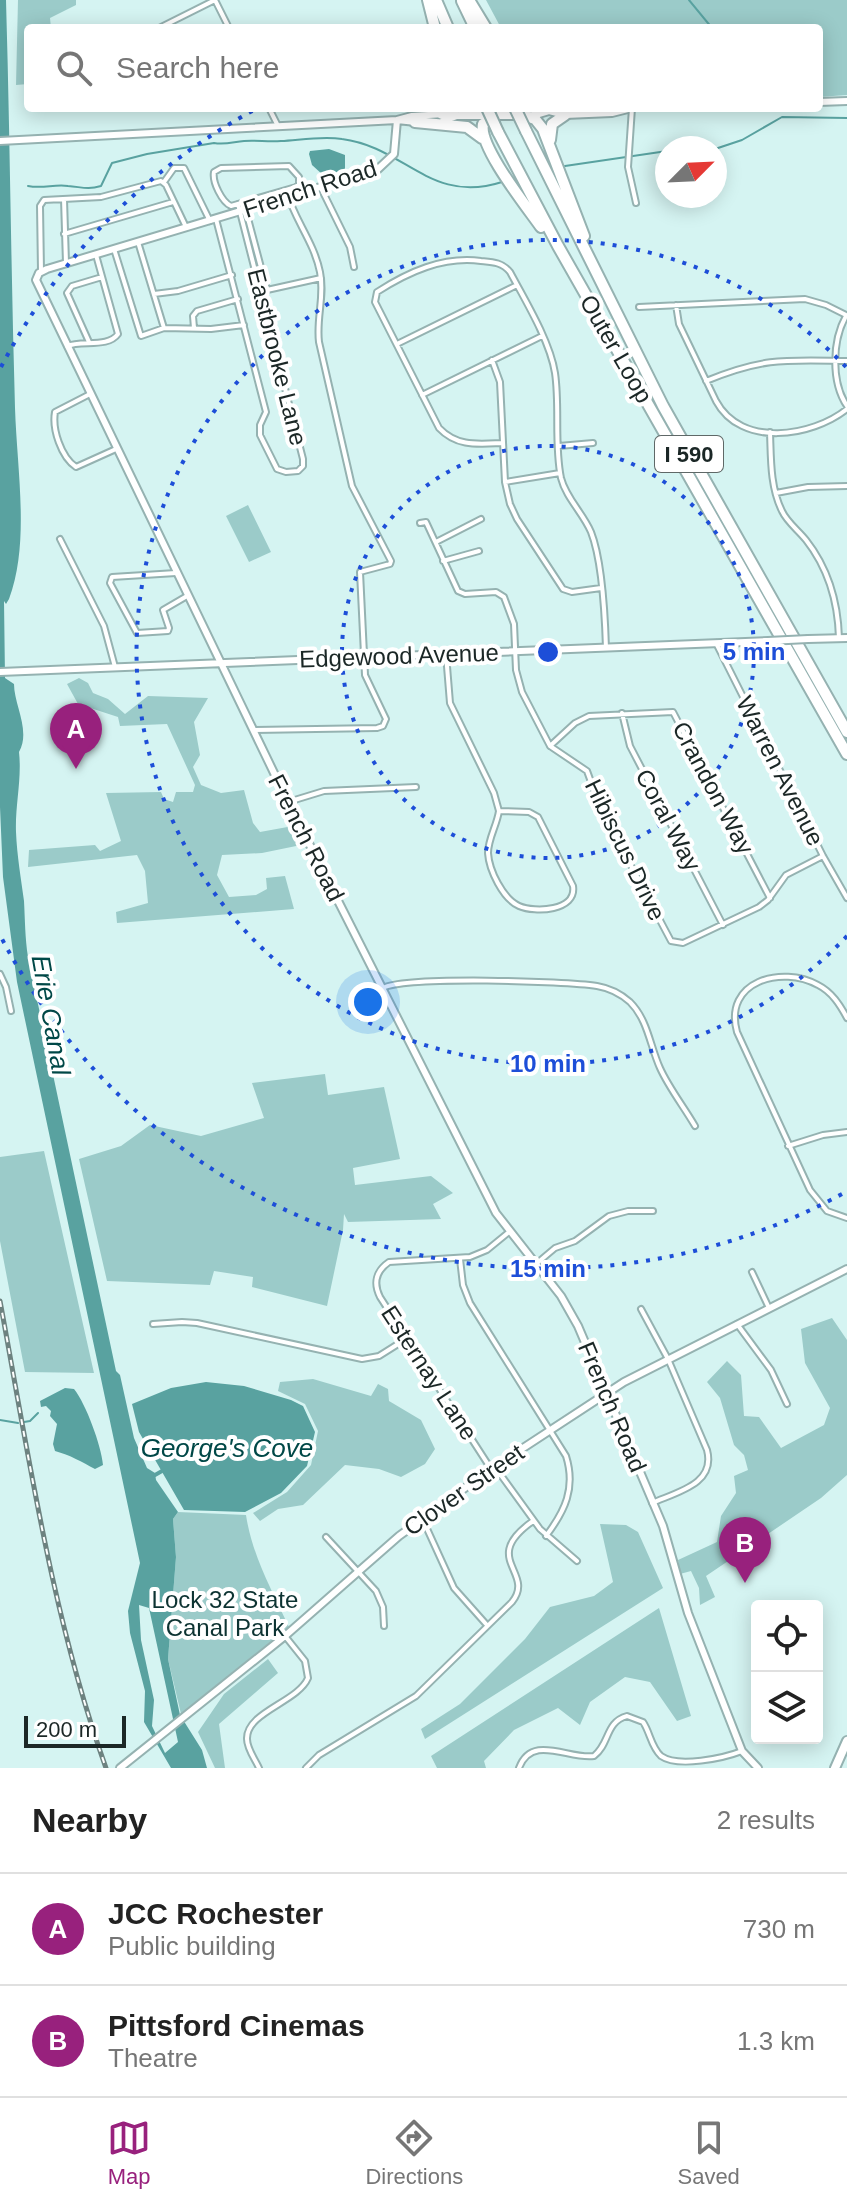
<!DOCTYPE html>
<style>
:root{--surface:#fff;--page:#f2f2f2;--text:#222;--muted:#767676;--line:#e0e0e0;--accent:#98217d}
body{margin:0;font-family:Arial,sans-serif;background:var(--page);color:var(--text)}
.controls{position:absolute;right:24px;bottom:24px;display:grid;overflow:hidden;border-radius:8px;box-shadow:0 4px 20px #0003}
.controls button{width:72px;height:72px;display:grid;place-items:center;padding:0;border:0;border-bottom:2px solid var(--line);background:var(--surface);color:var(--text);font:40px sans-serif}
.compass{position:absolute;left:655px;top:136px;width:72px;height:72px;border-radius:50%;background:var(--surface);box-shadow:0 4px 20px #0003;rotate:66deg}
.scale{position:absolute;left:24px;bottom:20px;width:102px;box-sizing:border-box;padding-left:8px;border:4px solid #1b2726;border-top:0;font-size:22px;line-height:28px;white-space:nowrap;color:#1b2726;-webkit-text-stroke:6px #fff;paint-order:stroke}
.you{position:absolute;left:368px;top:1002px;width:28px;height:28px;margin:-20px;border:6px solid #fff;border-radius:50%;background:#1a73e8;box-shadow:0 0 0 12px #1a73e833}
.badge{display:grid;place-items:center;width:52px;height:52px;border-radius:50%;background:var(--accent);color:#fff;font-size:26px;font-weight:700}
.pin{position:absolute;translate:-50% -66px;filter:drop-shadow(0 2px 4px #0008)}
.pin::after{content:'';position:absolute;top:42px;width:28px;height:24px;background:inherit;clip-path:polygon(0 0,100% 0,50% 100%)}
.list{margin:0;padding:0;list-style:none}
h2{display:flex;justify-content:space-between;align-items:center;height:104px;margin:0;padding:0 32px;font-size:34px}
h2 small{font-size:26px;font-weight:400;color:var(--muted)}
.list li{display:grid;grid-template-columns:52px 1fr auto;gap:24px;align-items:center;box-sizing:border-box;height:112px;padding:0 32px;border-top:2px solid var(--line)}
.list b{display:block;font-size:30px;white-space:nowrap}
.list p{margin:0;font-size:26px;white-space:nowrap;color:var(--muted)}
.list em{font-size:26px;font-style:normal;color:var(--muted)}
.icon{flex:none;width:44px;height:44px;fill:none;stroke:currentColor;stroke-width:2;stroke-linecap:round;stroke-linejoin:round}
.map{position:relative;flex:none;width:847px;height:1768px;overflow:hidden}
.search{position:absolute;background:var(--surface);box-shadow:0 4px 20px #0003;left:24px;right:24px;top:24px;height:88px;display:flex;align-items:center;gap:20px;box-sizing:border-box;padding:0 28px;border-radius:8px;color:var(--muted);font-size:30px}
.sheet{height:328px;background:var(--surface)}
nav{display:flex;justify-content:space-around;align-items:center;box-sizing:border-box;height:112px;border-top:2px solid var(--line);background:var(--surface);font-size:22px;color:var(--muted)}
nav a{display:grid;justify-items:center;gap:4px}
nav .on{color:var(--accent)}
.map>svg:first-child{display:block}
</style>
<div class="map">
<svg width="847" height="1768" viewBox="0 0 847 1768">
<rect width="100%" height="100%" fill="#d5f4f2"/>
<path fill="#9bcbc9" d="M 18,0 L 76,0 L 76,5 L 50,18 L 51,28 L 28,28 L 28,84 L 16,85 Z
M 486,0 L 847,0 L 847,95 L 819,97 L 819,28 L 501,28 Z
M 248,505 L 271,552 L 249,562 L 226,516 Z
M 79,678 L 88,683 L 93,693 L 108,699 L 125,714 L 148,696 L 208,698 L 194,722 L 200,755 L 193,767 L 201,785 L 221,793 L 244,790 L 253,823 L 260,832 L 293,826 L 301,845 L 262,853 L 222,855 L 217,875 L 229,897 L 256,895 L 267,889 L 266,878 L 285,876 L 294,909 L 117,923 L 116,912 L 148,903 L 145,871 L 137,855 L 28,867 L 29,850 L 95,845 L 100,851 L 121,841 L 106,793 L 161,792 L 164,799 L 173,802 L 176,792 L 193,792 L 195,785 L 167,724 L 120,726 L 118,717 L 78,704 L 67,684 Z
M 325,1074 L 328,1095 L 384,1087 L 400,1159 L 353,1168 L 355,1185 L 431,1176 L 453,1193 L 433,1204 L 441,1219 L 348,1222 L 344,1214 L 343,1230 L 327,1306 L 252,1287 L 253,1277 L 214,1271 L 210,1285 L 107,1281 L 79,1159 L 121,1146 L 150,1125 L 201,1136 L 264,1118 L 252,1083 Z
M 44,1151 L 94,1373 L 25,1372 L 0,1241 L 0,1157 Z
M 832,1318 L 847,1340 L 847,1475 L 821,1498 L 706,1576 L 715,1597 L 700,1605 L 699,1588 L 691,1571 L 680,1574 L 678,1560 L 717,1542 L 721,1516 L 736,1493 L 734,1476 L 748,1470 L 744,1455 L 734,1445 L 720,1398 L 707,1382 L 727,1361 L 741,1375 L 744,1416 L 759,1417 L 781,1448 L 824,1425 L 830,1408 L 805,1363 L 801,1329 Z
M 313,1379 L 371,1396 L 378,1384 L 388,1389 L 389,1401 L 421,1420 L 435,1449 L 425,1464 L 401,1477 L 379,1469 L 345,1465 L 303,1505 L 278,1509 L 260,1521 L 253,1513 L 287,1492 L 311,1465 L 318,1431 L 305,1404 L 278,1391 L 280,1382 Z
M 178,1512 L 246,1515 C 252,1555 272,1591 289,1627 L 181,1714 L 168,1659 L 176,1557 L 173,1519 Z
M 600,1524 L 626,1525 L 638,1532 L 663,1588 L 425,1739 L 421,1729 L 460,1704 L 525,1639 L 550,1607 L 594,1596 L 613,1582 Z
M 659,1608 L 691,1716 L 677,1721 L 650,1682 L 625,1677 L 590,1702 L 580,1725 L 558,1708 L 514,1730 L 484,1761 L 486,1768 L 437,1768 L 431,1756 Z
M 268,1659 L 278,1673 L 219,1724 L 225,1768 L 215,1768 L 198,1732 L 224,1694 Z"/>
<path fill="#59a2a0" fill-rule="evenodd" d="M 0,0 L 6,0 C 10,136 11,272 15,408 C 17,471 30,543 9,599 L 6,604 L 4,601 L 5,678 L 14,684 C 14,705 31,731 19,752 C 22,779 15,805 16,832 C 17,856 21,878 24,901 C 25,919 25,938 28,957 L 116,1371 L 120,1375 L 134,1438 L 147,1468 L 155,1473 L 156,1480 L 178,1512 L 173,1519 L 176,1557 L 168,1659 L 180,1715 L 202,1750 L 207,1768 L 171,1768 L 144,1722 L 145,1691 L 130,1633 L 128,1611 L 140,1563 L 17,982 L 3,877 L 0,807 ZM 139,1605 L 149,1608 L 178,1742 L 165,1753 L 152,1726 L 154,1700 L 141,1640 Z
M 329,149 L 345,155 L 345,172 L 339,175 L 323,175 L 312,165 L 309,154 L 310,151 Z
M 206,1382 L 244,1386 L 291,1400 L 303,1406 L 315,1432 L 307,1466 L 281,1493 L 245,1512 L 184,1510 L 139,1432 L 132,1404 L 171,1388 Z
M 65,1388 L 74,1389 C 86,1404 101,1445 103,1465 L 95,1469 C 82,1462 70,1455 55,1451 L 53,1444 L 57,1424 L 50,1416 L 51,1411 L 46,1406 L 41,1407 L 40,1401 Z"/>
<g fill="none" stroke-linecap="round" stroke-linejoin="round">
<path stroke="#59a2a0" stroke-width="2" d="M 689,0 L 712,28
M 685,148 L 696,145 L 699,148
M 715,149 L 742,140 L 782,117 L 847,118
M 565,166 L 667,151
M 28,186 C 43,189 54,184 68,186 C 82,187 87,190 101,186 L 112,163 L 147,154 L 214,143 C 225,145 233,142 244,141 C 256,140 268,142 281,141 C 300,140 322,136 342,139 C 405,147 431,205 502,182
M 0,1420 L 18,1423
M 24,1422 L 30,1421 L 38,1413"/>
<path stroke="#59a2a0" stroke-width="4" d="M 155,1475 L 162,1471"/>
<g stroke="#95b2b1" stroke-width="8">
<path id="street" d="M 215,0 L 229,28
M 159,28 L 215,0
M 269,108 L 278,126
M 632,108 L 628,167 L 636,203
M 289,166 L 299,177 L 299,184 L 296,187 L 231,206 C 222,202 212,182 214,172 L 221,168 Z
M 164,182 L 174,168 L 184,168 L 210,221
M 321,188 L 350,247 L 354,267
M 64,199 L 66,263
M 246,211 L 267,290 L 321,278
M 216,219 L 266,412 L 260,425 L 260,435 L 277,469 L 286,472 L 298,471 L 303,466 L 303,459 L 238,204
M 64,234 L 173,202
M 138,242 L 164,328
M 114,249 L 141,336 L 164,328 L 211,329 L 244,325
M 41,271 L 40,206 L 44,200 L 101,197 L 161,181 L 166,185 L 186,227
M 154,294 L 178,291 L 232,275
M 676,305 L 679,324 L 716,401 C 741,448 812,437 847,409
M 639,307 L 805,299 L 826,305 L 846,315
M 846,316 C 832,341 831,382 847,406
M 194,328 L 193,316 L 197,311 L 238,299
M 89,342 L 67,293 L 72,286 L 102,277
M 397,344 L 517,285
M 67,346 C 82,340 108,348 118,334 L 96,255
M 492,360 L 500,382 L 505,482 L 510,504 L 517,519 L 563,589 L 572,592 L 601,588
M 706,381 C 764,357 787,360 847,361
M 90,394 L 55,412 C 52,429 61,457 76,467 L 116,449
M 422,395 L 542,336
M 770,432 C 771,458 770,487 782,511 C 787,522 798,530 806,540 C 828,568 838,603 839,638
M 502,443 C 478,444 457,447 439,428 L 375,302 L 377,292 C 408,272 443,256 481,261 C 492,262 502,262 510,272 C 525,300 550,341 555,373 C 560,407 554,444 561,478 C 566,498 583,513 591,532 C 602,560 605,616 606,648
M 559,446 L 593,443
M 505,482 L 560,473
M 776,493 L 808,487 L 847,486
M 420,523 L 426,522 L 458,591 L 465,594 L 496,592 L 504,597 L 514,624 L 516,670 L 522,692 L 550,746 L 587,771 L 601,809 L 671,941 L 683,943 L 759,907 L 768,900 L 786,875 L 823,856
M 60,539 L 104,626 L 115,667
M 436,542 L 481,519
M 443,561 L 479,551
M 176,573 L 112,577 L 110,583 L 137,633 L 168,631 L 169,628 L 163,610 L 187,596
M 716,643 L 823,856 L 847,898
M 446,654 L 450,703 L 494,793 L 499,811
M 622,713 L 630,746 L 723,925
M 255,730 L 377,728 L 383,726 L 386,719 L 365,675 L 360,572 L 390,564 L 391,561 L 352,486 L 319,342 C 316,318 325,296 320,272 C 314,242 294,219 286,190
M 550,746 L 575,723 L 589,716 L 673,712 L 770,898
M 288,802 L 324,791 L 416,787
M 499,811 L 529,812 L 538,817 L 573,886 C 577,911 535,913 519,906 C 503,899 489,870 488,853 C 488,839 497,825 499,811 Z
M 0,974 L 6,987 L 11,1011
M 383,988 C 407,976 565,981 597,986 C 609,988 621,994 630,1002 C 648,1020 650,1046 660,1068 C 669,1088 684,1107 695,1126
M 847,1018 C 840,1005 832,992 818,985 C 782,965 723,981 737,1032 L 810,1190 L 827,1211 L 847,1218
M 788,1146 L 823,1135 L 847,1132
M 460,1259 L 463,1285 L 470,1303 L 566,1456 C 576,1488 565,1511 546,1536
M 536,1264 L 555,1248 L 575,1241 L 609,1216 L 628,1211 L 653,1211
M 752,1272 L 769,1308
M 641,1309 L 668,1359 L 707,1450 C 716,1484 677,1492 652,1503
M 153,1324 L 182,1322 L 197,1323 L 362,1359 L 379,1356 L 406,1339
M 737,1324 L 771,1370 L 787,1404
M 495,1467 L 540,1529 L 577,1561
M 491,1469 L 380,1297 C 373,1283 376,1271 389,1262 L 470,1257 L 487,1250 L 509,1232
M 423,1520 L 454,1588 L 486,1624
M 326,1537 L 376,1591 L 383,1607 L 384,1626
M 259,1768 C 255,1759 247,1749 247,1739 C 246,1712 298,1702 308,1678 L 305,1661 L 285,1636
M 306,1768 L 319,1755 L 416,1696 L 512,1602 C 536,1572 479,1559 533,1521
M 519,1768 C 532,1733 569,1760 594,1756 C 610,1744 605,1722 627,1716 L 643,1722 C 650,1732 651,1747 661,1756 C 678,1768 724,1758 742,1751"/>
</g>
<g stroke="#95b2b1" stroke-width="10">
<path id="secondary" d="M 819,102 L 847,101
M 489,112 L 541,109 L 565,115 L 612,113 L 632,108
M 457,116 L 521,116
M 532,116 L 559,108
M 397,120 L 394,154 L 377,170 L 47,269 L 39,273 L 36,280 L 288,802 L 496,1213 L 561,1296 L 578,1326 L 663,1526 L 688,1613 L 742,1751 L 758,1768
M 397,120 L 412,116 L 445,114
M 443,121 L 465,113 L 478,112
M 0,141 L 397,120 L 416,122
M 808,639 L 847,638
M 0,672 L 768,641
M 120,1768 L 285,1636 L 399,1536 L 491,1469 L 624,1382 L 847,1269"/>
</g>
<g stroke="#95b2b1" stroke-width="12">
<path id="primary" d="M 835,1768 L 847,1741"/>
</g>
<g stroke="#95b2b1" stroke-width="14">
<path id="highway" d="M 428,0 L 435,28
M 436,0 L 448,28
M 469,0 L 486,28
M 462,1 L 475,28
M 472,108 L 483,112
M 442,114 L 457,108
M 525,116 L 535,119 L 543,129 L 584,236
M 495,118 L 483,124 C 478,146 527,207 541,227
M 415,122 L 467,127 L 482,138
M 526,131 L 663,406 L 847,732
M 498,132 L 558,246 L 847,754
M 550,140 L 552,124 L 565,115"/>
</g>
<use href="#street" stroke="#fff" stroke-width="4"/>
<use href="#secondary" stroke="#fff" stroke-width="6"/>
<use href="#primary" stroke="#fff" stroke-width="8"/>
<use href="#highway" stroke="#fff" stroke-width="10"/>
<g stroke="#6d8280" stroke-width="5">
<path id="rail" d="M 0,1301 C 29,1457 52,1617 106,1768"/>
</g>
<use href="#rail" stroke="#fff" stroke-width="2" stroke-dasharray="6" stroke-linecap="butt"/>
<g stroke="#95b2b1" stroke-width="10" stroke-linecap="butt">
<path id="secondary-bridge" d="M 768,641 L 808,639"/>
</g>
<g stroke="#95b2b1" stroke-width="14" stroke-linecap="butt">
<path id="highway-bridge" d="M 487,108 L 498,132
M 515,108 L 526,131"/>
</g>
<use href="#secondary-bridge" stroke="#fff" stroke-width="6"/>
<use href="#highway-bridge" stroke="#fff" stroke-width="10"/>
</g>
<g fill="none" stroke="#1d4ed8" stroke-width="4" stroke-dasharray="4 8">
<circle cx="548" cy="652" r="206"/>
<path d="M847 936A412 412 0 1 1 847 368"/>
<path d="M842 1194A617 617 0 0 1 1 937M1 367A617 617 0 0 1 254 110"/>
</g>
<g text-anchor="middle" stroke-width="8" stroke-linejoin="round" paint-order="stroke">
<rect fill="#fff" stroke="#5f6867" stroke-width="2" x="655" y="436" width="68" height="36" rx="6"/>
<g font-size="22" font-weight="bold" fill="#1b2726">
<text x="689" y="462">I 590</text>
</g>
<g font-size="24" fill="#1b2726" stroke="#fff">
<text transform="translate(310 189) rotate(-18)" y="8">French Road</text>
<text transform="translate(616 349) rotate(60)" y="8">Outer Loop</text>
<text transform="translate(277 357) rotate(76)" y="8">Eastbrooke Lane</text>
<text transform="translate(399 656) rotate(-2)" y="8">Edgewood Avenue</text>
<text transform="translate(780 771) rotate(63)" y="8">Warren Avenue</text>
<text transform="translate(713 788) rotate(62)" y="8">Crandon Way</text>
<text transform="translate(668 820) rotate(62)" y="8">Coral Way</text>
<text transform="translate(306 838) rotate(63)" y="8">French Road</text>
<text transform="translate(625 850) rotate(64)" y="8">Hibiscus Drive</text>
<text transform="translate(429 1373) rotate(57)" y="8">Esternay Lane</text>
<text transform="translate(612 1407) rotate(67)" y="8">French Road</text>
<text transform="translate(464 1490) rotate(-35)" y="8">Clover Street</text>
</g>
<g font-size="24" fill="#0d3332" stroke="#fff">
<text x="225" y="1608">Lock 32 State<tspan x="225" dy="28">Canal Park</tspan></text>
</g>
<g font-size="26" font-style="italic" fill="#004847" stroke="#fff">
<text transform="translate(51 1015) rotate(80)" y="9">Erie Canal</text>
<text x="227" y="1457">George's Cove</text>
</g>
</g>
<circle cx="548" cy="652" r="12" fill="#1d4ed8" stroke="#fff" stroke-width="4"/>
<g font-size="24" text-anchor="middle" font-weight="bold" fill="#1d4ed8" stroke="#fff" stroke-width="8" stroke-linejoin="round" paint-order="stroke">
<text x="754" y="660">5 min</text>
<text x="548" y="1072">10 min</text>
<text x="548" y="1277">15 min</text>
</g>
</svg>
<div class="controls">
<button><svg class="icon" aria-label="locate" viewBox="0 0 24 24"><circle cx="12" cy="12" r="6"/><path d="M12 2v4M12 18v4M2 12h4M18 12h4"/></svg></button>
<button><svg class="icon" aria-label="layers" viewBox="0 0 24 24"><path d="M12 4l9 5-9 5-9-5zM3 14l9 5 9-5"/></svg></button>
</div>
<svg class="compass" viewBox="-18 -18 36 36"><path d="M0-13l5 13h-10z" fill="#e53935"/><path d="M0 13l5-13h-10z" fill="#767676"/></svg>
<div class="scale">200 m</div>
<div class="you"></div>
<div class="pin badge" style="left:76px;top:769px">A</div>
<div class="pin badge" style="left:745px;top:1583px">B</div>
<div class="search"><svg class="icon" aria-label="search" viewBox="0 0 24 24"><circle cx="10" cy="10" r="6"/><path d="M15 15l6 6"/></svg>Search here</div>
</div>
<section class="sheet">
<h2>Nearby<small>2 results</small></h2>
<ul class="list">
<li><span class="badge">A</span><div><b>JCC Rochester</b><p>Public building</p></div><em>730 m</em></li>
<li><span class="badge">B</span><div><b>Pittsford Cinemas</b><p>Theatre</p></div><em>1.3 km</em></li>
</ul>
</section>
<nav>
<a class="on"><svg class="icon" aria-label="map" viewBox="0 0 24 24"><path d="M3 6l6-2 6 2 6-2v14l-6 2-6-2-6 2zM9 4v14M15 6v14"/></svg>Map</a>
<a><svg class="icon" aria-label="directions" viewBox="0 0 24 24"><path d="M12 3l9 9-9 9-9-9zM9 14v-3h6M13 9l2 2-2 2"/></svg>Directions</a>
<a><svg class="icon" aria-label="saved" viewBox="0 0 24 24"><path d="M7 4h10v16l-5-4-5 4z"/></svg>Saved</a>
</nav>
